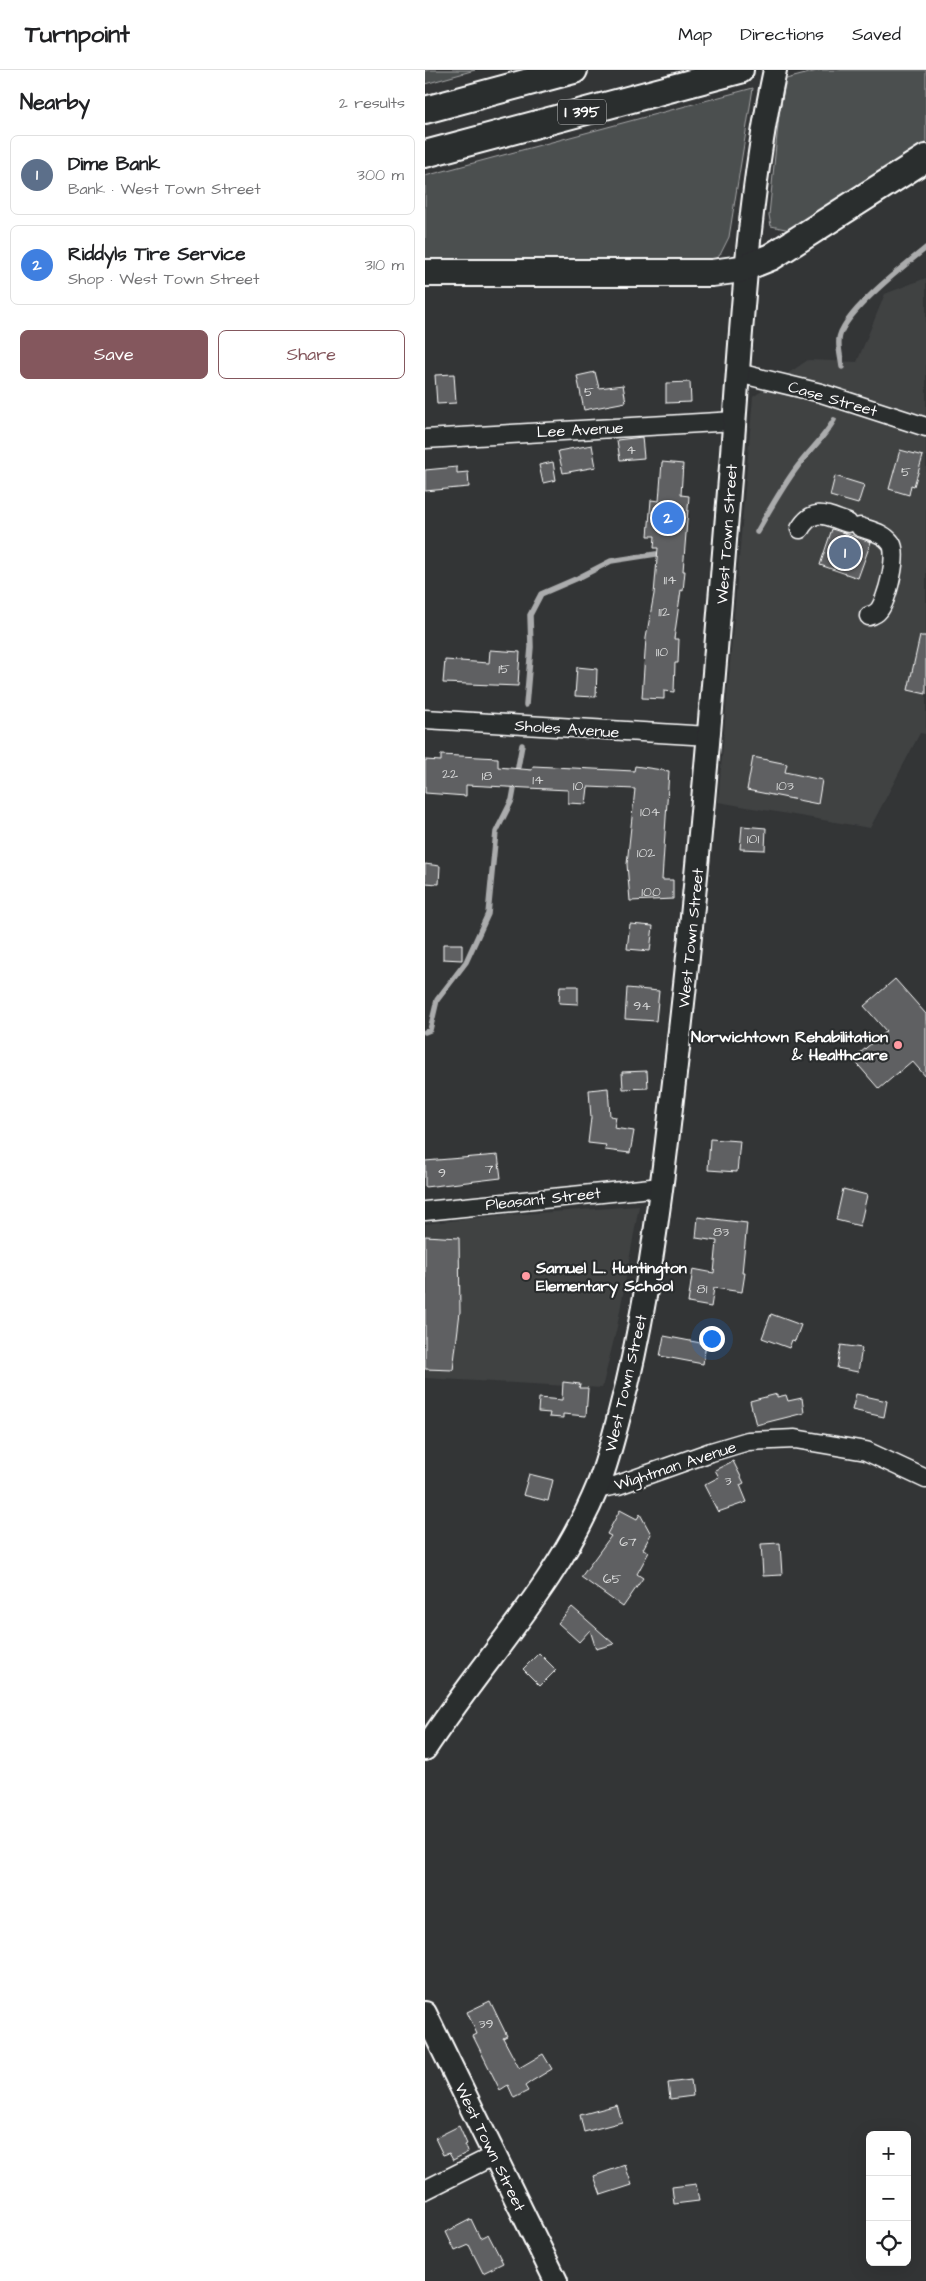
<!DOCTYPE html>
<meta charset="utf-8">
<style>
:root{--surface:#fff;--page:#f6f6f6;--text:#202124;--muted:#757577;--line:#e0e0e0;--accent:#84575d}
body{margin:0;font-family:"Architects Daughter",sans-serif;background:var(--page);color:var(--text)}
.controls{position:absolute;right:15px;bottom:15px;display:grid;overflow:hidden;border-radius:8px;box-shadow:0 5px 20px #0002}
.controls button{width:45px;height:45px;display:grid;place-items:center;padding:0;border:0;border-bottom:1px solid var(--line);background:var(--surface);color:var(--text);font:25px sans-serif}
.you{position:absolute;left:286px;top:1268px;width:18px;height:18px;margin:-12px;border:4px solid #fff;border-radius:50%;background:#1a73e8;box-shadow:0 0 0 8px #1a73e833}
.badge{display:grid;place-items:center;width:32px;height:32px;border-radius:50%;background:var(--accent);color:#fff;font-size:16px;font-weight:700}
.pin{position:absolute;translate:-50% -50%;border:2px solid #fff;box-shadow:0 1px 5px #0006}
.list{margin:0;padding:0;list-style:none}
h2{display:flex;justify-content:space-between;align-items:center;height:65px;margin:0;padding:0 20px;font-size:21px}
h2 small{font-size:16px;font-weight:400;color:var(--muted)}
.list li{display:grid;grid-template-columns:32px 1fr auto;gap:15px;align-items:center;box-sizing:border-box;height:80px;margin:0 10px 10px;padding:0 10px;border:1px solid var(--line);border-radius:8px}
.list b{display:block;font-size:19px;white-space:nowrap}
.list p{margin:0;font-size:16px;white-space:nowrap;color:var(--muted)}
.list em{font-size:16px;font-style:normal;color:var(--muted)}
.actions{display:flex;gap:10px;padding:15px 20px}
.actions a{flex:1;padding:11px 0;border:1px solid var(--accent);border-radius:8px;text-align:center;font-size:18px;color:var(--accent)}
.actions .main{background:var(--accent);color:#fff}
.icon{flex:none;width:28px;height:28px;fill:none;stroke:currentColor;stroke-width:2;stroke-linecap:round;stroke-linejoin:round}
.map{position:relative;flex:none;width:501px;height:2211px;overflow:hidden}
header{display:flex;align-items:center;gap:30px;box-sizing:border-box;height:70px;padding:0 25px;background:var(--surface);border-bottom:1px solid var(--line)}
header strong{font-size:24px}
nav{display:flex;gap:28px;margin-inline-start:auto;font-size:18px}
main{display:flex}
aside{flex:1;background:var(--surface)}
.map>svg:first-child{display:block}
</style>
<header>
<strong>Turnpoint</strong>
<nav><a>Map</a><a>Directions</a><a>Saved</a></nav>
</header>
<main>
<aside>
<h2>Nearby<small>2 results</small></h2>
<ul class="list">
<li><span class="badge" style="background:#5c6f8a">1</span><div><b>Dime Bank</b><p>Bank · West Town Street</p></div><em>300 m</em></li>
<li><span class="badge" style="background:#3f7fe0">2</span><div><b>Riddyls Tire Service</b><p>Shop · West Town Street</p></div><em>310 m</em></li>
</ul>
<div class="actions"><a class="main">Save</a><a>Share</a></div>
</aside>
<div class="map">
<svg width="501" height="2211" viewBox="0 0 501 2211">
<rect width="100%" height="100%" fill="#333536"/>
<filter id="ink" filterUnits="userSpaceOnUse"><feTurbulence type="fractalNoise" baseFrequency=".02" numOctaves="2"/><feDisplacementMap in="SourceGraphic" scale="10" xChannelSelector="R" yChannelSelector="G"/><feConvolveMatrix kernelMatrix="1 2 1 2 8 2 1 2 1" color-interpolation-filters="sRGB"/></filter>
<g filter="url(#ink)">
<path fill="#404243" d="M 501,208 L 501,664 L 495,663 L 445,758 L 293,732 L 328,327 L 383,290 L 432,292 L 460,224 Z
M 214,1136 L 192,1257 L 177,1318 L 0,1308 L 0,1154 L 68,1146 Z"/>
<path fill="#4c4f50" stroke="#a6a7a8" d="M 0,0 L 50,0 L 0,14 Z
M 396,0 L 501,0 L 501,78 L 370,161 L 346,156 L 344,145 L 354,45 L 361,9 Z
M 328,18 L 304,167 L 295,185 L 288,190 L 0,193 L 0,106 Z"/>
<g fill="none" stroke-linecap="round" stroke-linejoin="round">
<path stroke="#abacad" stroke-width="5.5" d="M 417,297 C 416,288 413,278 414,270 C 415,245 481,194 501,178
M 332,462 C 345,439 357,417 373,396 C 385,380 399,368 409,350
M 101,635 L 106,577 L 105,545 L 116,524 L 153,508 L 186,491 L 231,484
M 0,962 L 5,960 L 12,930 L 41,892 L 63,844 L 71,762 L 87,730 L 97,675"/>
</g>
<path fill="#5f6162" stroke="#fff" d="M 170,302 L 174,318 L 198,315 L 201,332 L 159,340 L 152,306 Z
M 29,304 L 31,333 L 12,334 L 10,305 Z
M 265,312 L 266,332 L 241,333 L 241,313 Z
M 217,367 L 219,388 L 195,390 L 192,370 Z
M 167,375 L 171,397 L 138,403 L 133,381 Z
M 475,380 L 498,386 L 489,416 L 486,415 L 484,425 L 464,419 Z
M 128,392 L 131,410 L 118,413 L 114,395 Z
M 237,392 L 258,394 L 256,425 L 264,426 L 258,501 L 260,501 L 258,521 L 256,520 L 249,569 L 254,569 L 253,593 L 250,593 L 249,622 L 239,621 L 239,629 L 217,628 L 221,568 L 229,524 L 233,478 L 229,478 L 230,466 L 223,466 L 226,430 L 234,431 Z
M 32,397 L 32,403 L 43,402 L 44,417 L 0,421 L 0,400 Z
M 410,406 L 439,415 L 433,434 L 405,426 Z
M 407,459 L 446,472 L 433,508 L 395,495 Z
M 495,566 L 501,566 L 501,624 L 483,620 Z
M 65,580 L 95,582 L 93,616 L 18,613 L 20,590 L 64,593 Z
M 152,597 L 172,599 L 171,627 L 150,626 Z
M 16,685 L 73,688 L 73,697 L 107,700 L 108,696 L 209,701 L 210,696 L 244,701 L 237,810 L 248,810 L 248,829 L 205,831 L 202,794 L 210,719 L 163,717 L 161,734 L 143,733 L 143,720 L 41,715 L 41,726 L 0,723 L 0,690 L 16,691 Z
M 328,687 L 362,694 L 360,702 L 397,710 L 393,734 L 322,720 Z
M 317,756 L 341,758 L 340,780 L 315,779 Z
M 0,794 L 15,796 L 14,814 L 0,813 Z
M 205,854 L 228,856 L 225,881 L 202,879 Z
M 18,874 L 37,874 L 37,890 L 18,889 Z
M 470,909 L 501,944 L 501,1007 L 487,991 L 454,1019 L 428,989 L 461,961 L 439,936 Z
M 135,916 L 153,916 L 153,934 L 134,933 Z
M 202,918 L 234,921 L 231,951 L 200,949 Z
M 222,1001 L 223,1018 L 198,1019 L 197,1002 Z
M 183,1018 L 185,1046 L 191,1047 L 189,1058 L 209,1061 L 205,1083 L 180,1080 L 181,1075 L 163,1073 L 166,1048 L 164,1020 Z
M 285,1069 L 315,1071 L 312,1102 L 283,1100 Z
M 73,1085 L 76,1108 L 0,1117 L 0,1091 Z
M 418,1119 L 442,1125 L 435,1156 L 411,1150 Z
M 273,1147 L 322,1153 L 317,1203 L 320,1203 L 317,1222 L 289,1218 L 286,1237 L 263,1233 L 268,1199 L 289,1203 L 292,1171 L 271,1168 Z
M 0,1166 L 34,1168 L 35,1242 L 28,1300 L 0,1299 Z
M 346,1244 L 376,1255 L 370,1271 L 367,1270 L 364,1278 L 337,1268 Z
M 239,1266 L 281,1274 L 278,1294 L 235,1286 Z
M 416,1275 L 437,1278 L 433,1302 L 412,1298 Z
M 138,1312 L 155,1314 L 154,1318 L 163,1318 L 161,1346 L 138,1344 L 138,1348 L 124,1347 L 125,1343 L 113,1342 L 114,1328 L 137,1330 Z
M 352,1324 L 352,1327 L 361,1325 L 363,1331 L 377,1328 L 379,1343 L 331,1355 L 325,1331 Z
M 431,1324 L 462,1331 L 459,1347 L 427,1340 Z
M 308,1391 L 319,1413 L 315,1415 L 322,1432 L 293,1442 L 279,1415 L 294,1407 L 290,1400 Z
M 104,1404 L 128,1410 L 123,1431 L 98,1425 Z
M 195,1440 L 212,1449 L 215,1444 L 226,1464 L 218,1479 L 224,1482 L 212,1504 L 218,1508 L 198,1537 L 156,1507 L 186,1466 L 182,1464 Z
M 355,1473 L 357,1505 L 338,1506 L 336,1474 Z
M 147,1537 L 162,1550 L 189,1574 L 171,1579 L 165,1560 L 154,1572 L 133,1553 Z
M 114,1583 L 131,1600 L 115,1616 L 98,1599 Z
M 65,1931 L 82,1966 L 78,1968 L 94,1998 L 118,1984 L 127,1999 L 107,2011 L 100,2016 L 103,2021 L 89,2028 L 83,2015 L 75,2020 L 48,1966 L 52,1964 L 42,1942 Z
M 266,2010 L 268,2026 L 245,2029 L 243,2013 Z
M 192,2035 L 197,2052 L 159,2062 L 155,2045 Z
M 34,2056 L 42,2074 L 40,2075 L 43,2082 L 28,2090 L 24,2083 L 18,2085 L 10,2068 Z
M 200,2095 L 207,2115 L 176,2125 L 169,2106 Z
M 271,2114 L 274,2131 L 249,2134 L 247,2117 Z
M 46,2149 L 55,2168 L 63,2164 L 78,2193 L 58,2203 L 44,2175 L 30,2181 L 21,2162 Z"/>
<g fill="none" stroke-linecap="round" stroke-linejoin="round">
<g stroke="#fff" stroke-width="21">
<path id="minor" d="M 313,303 L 396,323 L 501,357
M 0,369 L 310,351
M 435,457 C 446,461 459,463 466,473 C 474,484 462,530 454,540 C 451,544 448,545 444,546
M 375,459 C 389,436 402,446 423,453
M 0,649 L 284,666
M 0,1141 L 236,1117
M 171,1419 L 193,1415 L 286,1382 L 323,1371 L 370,1369 L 441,1381 L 501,1409
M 0,2120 L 70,2085"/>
</g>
<g stroke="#fff" stroke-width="26">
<path id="major" d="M 0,1679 C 57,1591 133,1514 173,1416 C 186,1383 193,1348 202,1315 C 224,1221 236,1125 247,1029 C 272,823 288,616 305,409 C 316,273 321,134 350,0
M 0,1943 L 131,2211"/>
</g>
<g stroke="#fff" stroke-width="30">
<path id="highway" d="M 0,40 L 149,0
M 0,84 L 315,0
M 0,203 L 287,203 L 316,199 L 346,187 L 501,88"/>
</g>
<use href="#minor" stroke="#2a2d2e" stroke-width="18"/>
<use href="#major" stroke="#2a2d2e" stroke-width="22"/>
<use href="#highway" stroke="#2a2d2e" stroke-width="26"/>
</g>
</g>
<g fill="#ff9aa2" stroke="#2a2d2e" stroke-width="2">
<circle cx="473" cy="975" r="5"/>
<circle cx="101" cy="1206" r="5"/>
</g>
<g text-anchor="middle" stroke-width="4.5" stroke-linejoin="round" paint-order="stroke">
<g font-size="14" fill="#d7d8d8">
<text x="164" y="326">5</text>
<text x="206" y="384">4</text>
<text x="481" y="406">5</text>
<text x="245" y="514">114</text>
<text x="239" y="546">112</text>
<text x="237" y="586">110</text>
<text x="79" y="603">15</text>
<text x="25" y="708">22</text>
<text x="62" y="710">18</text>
<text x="113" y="714">14</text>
<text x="153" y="720">10</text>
<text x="360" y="720">103</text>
<text x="225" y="746">104</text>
<text x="328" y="773">101</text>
<text x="221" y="787">102</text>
<text x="226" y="826">100</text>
<text x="217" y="940">94</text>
<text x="64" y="1103">7</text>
<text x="17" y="1107">9</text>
<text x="296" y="1166">83</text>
<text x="277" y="1223">81</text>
<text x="303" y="1415">3</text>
<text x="203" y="1476">67</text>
<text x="187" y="1513">65</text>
<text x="61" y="1958">39</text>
</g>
<rect fill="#2a2d2e" stroke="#bfc0c0" stroke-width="1" x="133" y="29.5" width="48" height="25" rx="4"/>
<g font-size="15" font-weight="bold" fill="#fff">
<text x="157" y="47">I 395</text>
</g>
<g font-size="16" fill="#fff" stroke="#2a2d2e">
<text transform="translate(408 328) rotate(16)" y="6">Case Street</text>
<text transform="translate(155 359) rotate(-3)" y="6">Lee Avenue</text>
<text transform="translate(301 464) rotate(-86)" y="6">West Town Street</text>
<text transform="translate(142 658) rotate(4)" y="6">Sholes Avenue</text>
<text transform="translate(265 868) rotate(-84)" y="6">West Town Street</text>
<text transform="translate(118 1128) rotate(-6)" y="6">Pleasant Street</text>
<text transform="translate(200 1313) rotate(-77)" y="6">West Town Street</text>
<text transform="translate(250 1395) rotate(-18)" y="6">Wightman Avenue</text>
<text transform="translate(66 2077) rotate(64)" y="6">West Town Street</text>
</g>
<g font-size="16" font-weight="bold" fill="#fff" stroke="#2a2d2e" text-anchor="end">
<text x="463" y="972">Norwichtown Rehabilitation<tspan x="463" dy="18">&amp; Healthcare</tspan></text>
<text x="111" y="1203" text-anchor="start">Samuel L. Huntington<tspan x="111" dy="18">Elementary School</tspan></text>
</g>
</g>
</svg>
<div class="controls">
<button>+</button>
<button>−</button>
<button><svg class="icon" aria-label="locate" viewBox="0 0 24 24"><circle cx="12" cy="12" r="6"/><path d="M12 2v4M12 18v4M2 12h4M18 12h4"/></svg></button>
</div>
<div class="you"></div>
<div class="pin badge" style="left:420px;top:483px;background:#5c6f8a">1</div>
<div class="pin badge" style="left:243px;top:448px;background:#3f7fe0">2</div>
</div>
</main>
